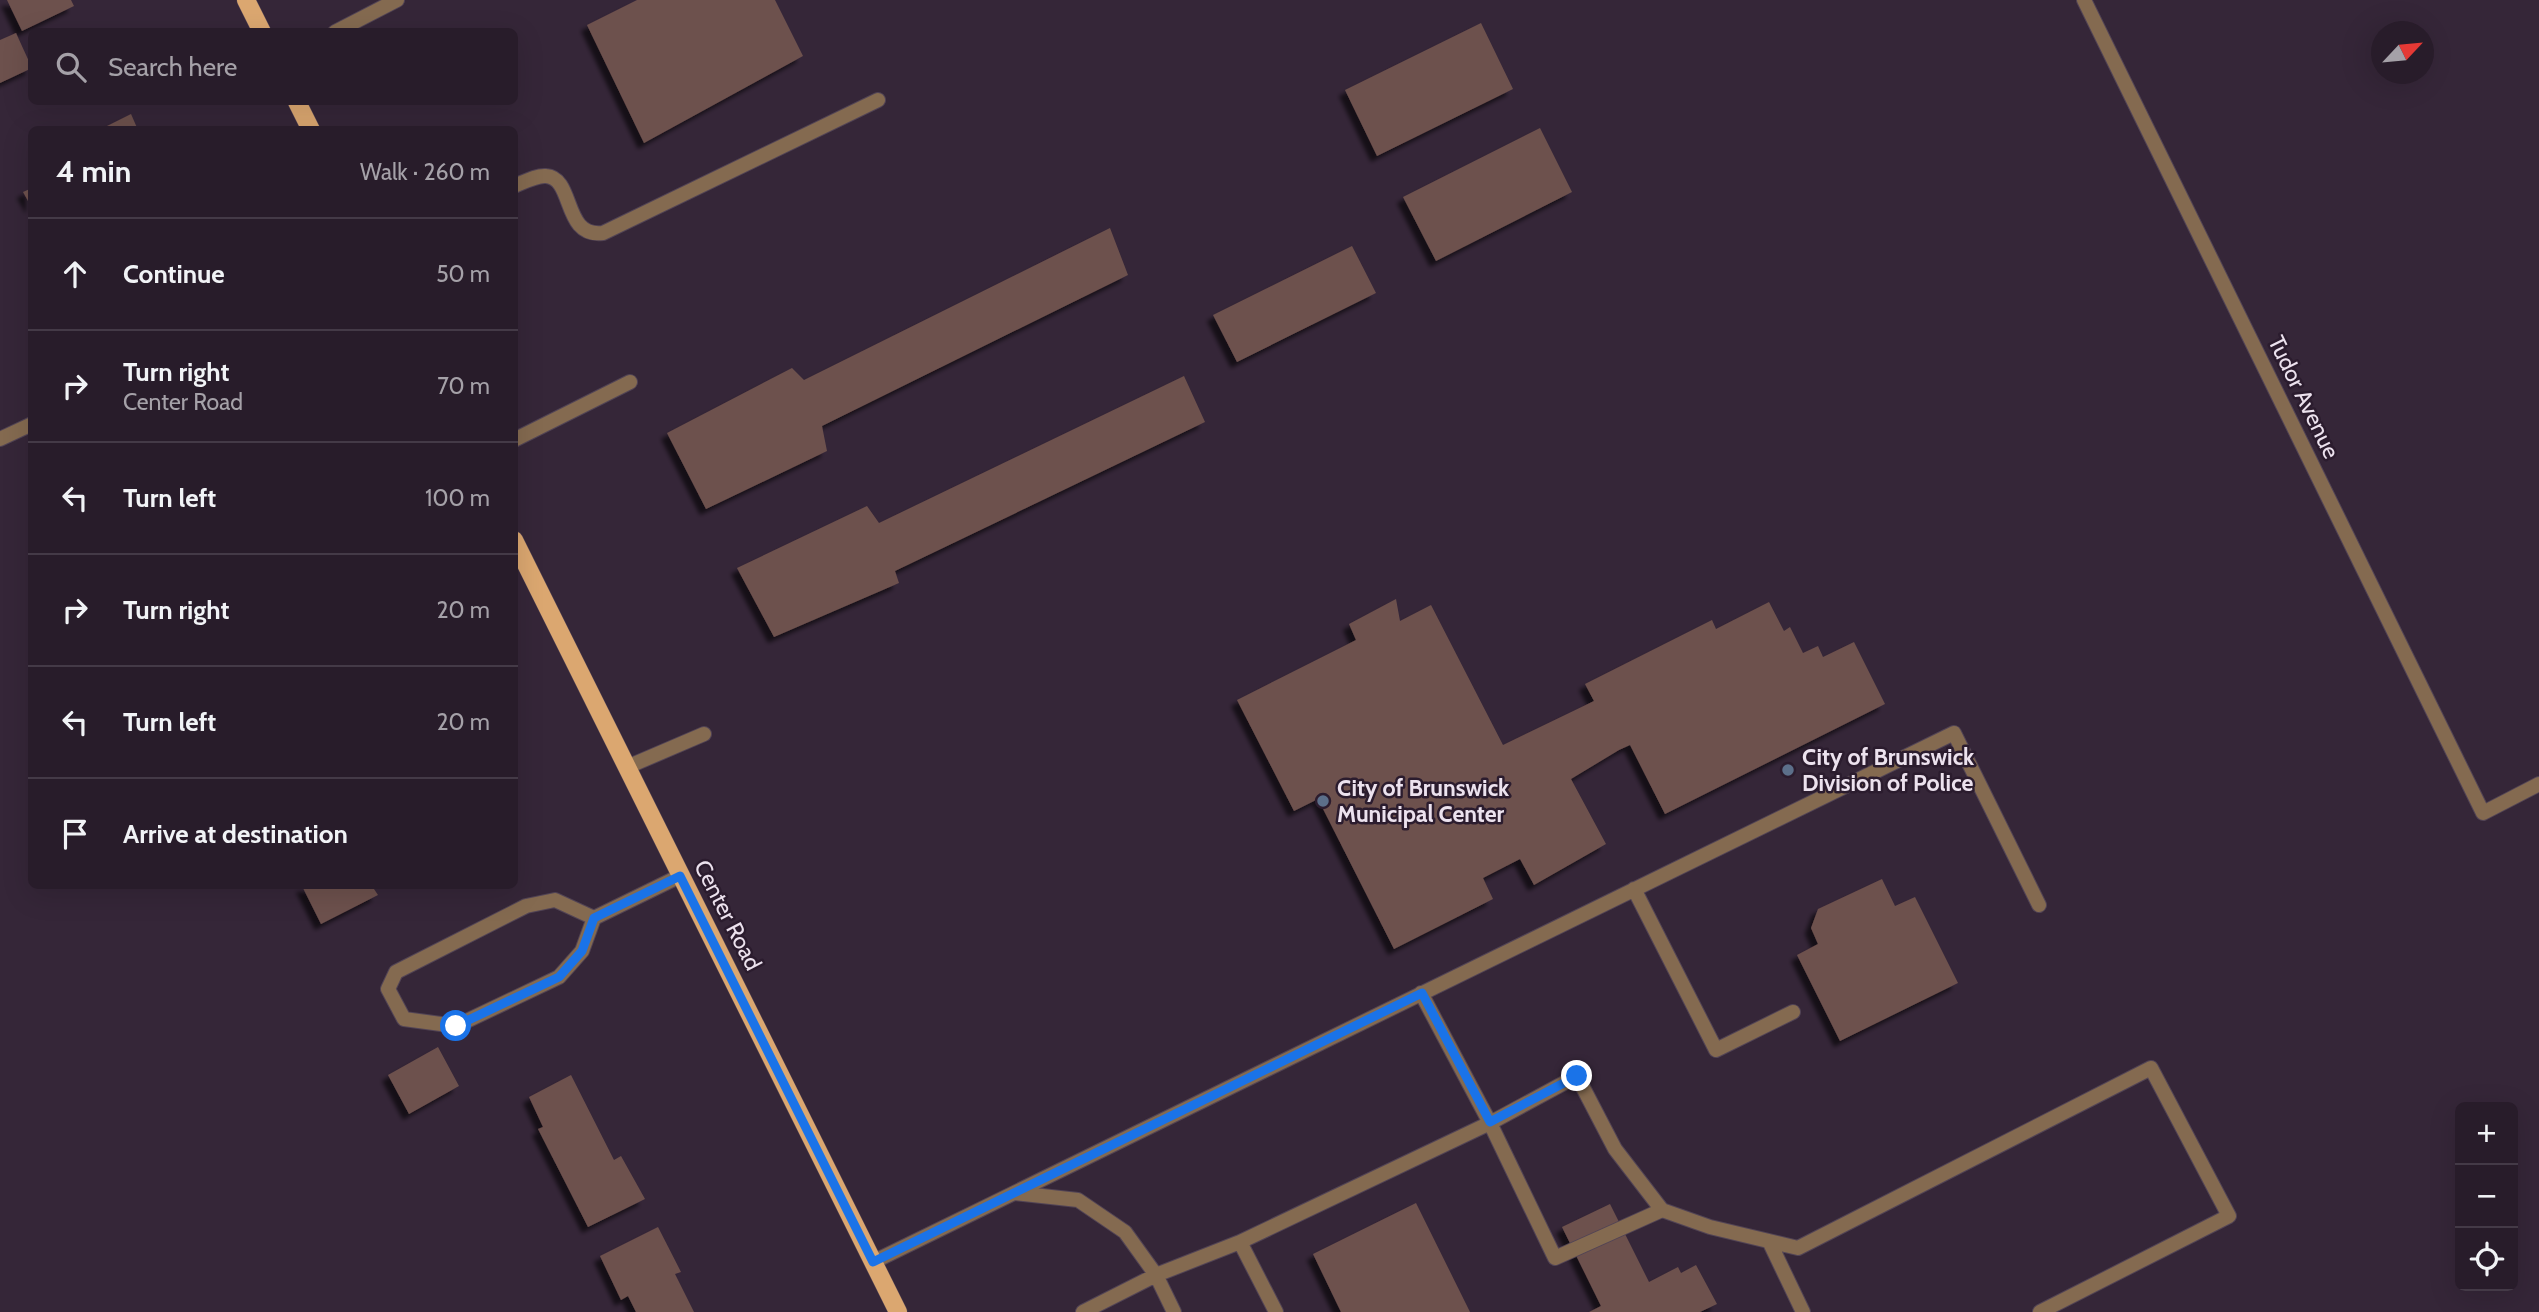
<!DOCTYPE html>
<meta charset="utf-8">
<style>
:root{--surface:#281c2a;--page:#342936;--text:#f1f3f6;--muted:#a5a1a8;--line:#443a47}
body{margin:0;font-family:Cabin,sans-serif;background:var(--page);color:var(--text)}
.controls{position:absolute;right:21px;bottom:21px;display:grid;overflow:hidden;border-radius:10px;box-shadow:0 7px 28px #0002}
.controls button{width:63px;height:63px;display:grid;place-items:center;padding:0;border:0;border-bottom:2px solid var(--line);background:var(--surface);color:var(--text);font:35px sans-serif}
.compass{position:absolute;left:2371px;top:21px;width:63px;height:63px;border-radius:50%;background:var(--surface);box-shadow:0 7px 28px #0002;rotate:64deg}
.stop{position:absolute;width:21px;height:21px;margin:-16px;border:5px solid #1a73e8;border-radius:50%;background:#fff}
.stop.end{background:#1a73e8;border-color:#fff;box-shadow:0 2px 7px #0008}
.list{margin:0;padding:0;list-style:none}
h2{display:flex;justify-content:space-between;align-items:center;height:91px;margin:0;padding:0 28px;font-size:30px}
h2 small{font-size:23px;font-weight:400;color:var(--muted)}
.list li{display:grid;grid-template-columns:46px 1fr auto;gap:21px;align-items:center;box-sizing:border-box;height:112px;padding:0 28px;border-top:2px solid var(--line)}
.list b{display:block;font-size:26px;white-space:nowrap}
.list p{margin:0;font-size:23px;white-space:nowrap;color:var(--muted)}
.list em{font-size:23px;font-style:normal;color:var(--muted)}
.icon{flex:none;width:38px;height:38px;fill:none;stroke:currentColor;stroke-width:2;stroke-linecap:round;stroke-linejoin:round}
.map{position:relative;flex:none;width:2539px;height:1312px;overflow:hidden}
.search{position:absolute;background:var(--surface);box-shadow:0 7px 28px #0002;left:28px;top:28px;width:490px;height:77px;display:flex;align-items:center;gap:18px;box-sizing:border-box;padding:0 24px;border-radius:10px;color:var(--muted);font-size:26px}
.panel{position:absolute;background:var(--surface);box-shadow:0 7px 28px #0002;left:28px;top:126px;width:490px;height:763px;border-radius:10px}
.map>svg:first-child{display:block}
</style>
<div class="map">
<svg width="2539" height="1312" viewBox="0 0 2539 1312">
<defs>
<filter id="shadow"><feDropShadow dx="-6" dy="6" stdDeviation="2" flood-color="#0009"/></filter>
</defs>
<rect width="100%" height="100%" fill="#352638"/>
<path fill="#6d514d" filter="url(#shadow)" d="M 7,0 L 71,0 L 74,6 L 22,31 Z
M 637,0 L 775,0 L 803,56 L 644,143 L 587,25 Z
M 1481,23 L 1513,89 L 1377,156 L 1345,90 Z
M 16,33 L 32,68 L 0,83 L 0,40 Z
M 131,114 L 138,130 L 99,130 Z
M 1540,128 L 1572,192 L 1436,261 L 1403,197 Z
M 32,188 L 32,208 L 23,192 Z
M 1110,228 L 1128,275 L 822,426 L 827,451 L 706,509 L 667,433 L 792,368 L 804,380 Z
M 1352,246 L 1376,293 L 1237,362 L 1213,315 Z
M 1184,376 L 1205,422 L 895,571 L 899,583 L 774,637 L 737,568 L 867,506 L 879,523 Z
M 1396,599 L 1400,621 L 1431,605 L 1503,745 L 1594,701 L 1585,684 L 1712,620 L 1716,629 L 1769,602 L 1784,631 L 1790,627 L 1803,653 L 1818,646 L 1823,657 L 1854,642 L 1885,704 L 1665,814 L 1630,745 L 1619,750 L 1571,779 L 1606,844 L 1534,885 L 1520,859 L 1483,878 L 1493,899 L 1394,949 L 1318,799 L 1294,811 L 1237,700 L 1356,640 L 1349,624 Z
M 1882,879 L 1895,906 L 1915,897 L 1958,983 L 1840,1041 L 1797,955 L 1818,944 L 1811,928 L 1818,909 Z
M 302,886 L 372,886 L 378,895 L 321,924 Z
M 438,1047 L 459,1086 L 409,1114 L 388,1075 Z
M 571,1075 L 614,1160 L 621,1156 L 645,1199 L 588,1227 L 538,1129 L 543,1127 L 529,1097 Z
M 1416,1203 L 1470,1312 L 1341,1312 L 1313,1254 Z
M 1610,1204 L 1649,1282 L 1678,1267 L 1681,1273 L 1696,1265 L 1717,1304 L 1700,1312 L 1589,1312 L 1601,1306 L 1562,1227 Z
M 658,1227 L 681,1272 L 675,1274 L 694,1312 L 636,1312 L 628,1296 L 621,1300 L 600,1256 Z"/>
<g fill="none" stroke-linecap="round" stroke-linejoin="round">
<g stroke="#524455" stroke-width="16">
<path id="lane" d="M 335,32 L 397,0
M 514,186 C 524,182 537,175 546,176 C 575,178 562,238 603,233 L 878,100
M 514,440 L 630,382
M 627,767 L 704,734
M 1634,889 L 1716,1050 L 1793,1012
M 594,918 L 582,951 L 559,977 L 456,1026 L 404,1019 L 388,989 L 396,972 L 526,906 L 555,900 L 594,918 L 680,876
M 1015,1193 L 1078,1200 L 1125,1232 L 1156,1275 L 1174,1312
M 1662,1210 L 1555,1258 L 1490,1123 L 1577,1076 L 1615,1149 L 1662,1210 L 1710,1227 L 1798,1248 L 2151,1068 L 2229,1216 L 2040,1312
M 1769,1241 L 1803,1312
M 873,1262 L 1954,733 L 2039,905
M 1083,1312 L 1156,1275 L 1240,1242
M 1276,1312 L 1240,1242 L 1490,1123 L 1421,993"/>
</g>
<g stroke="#524455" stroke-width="16">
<path id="street" d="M 2084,0 L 2483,813 L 2539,784
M 0,439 L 32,424"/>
</g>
<g stroke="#524455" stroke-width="19">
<path id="primary" d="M 246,0 L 262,32
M 297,102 L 311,130
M 514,540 L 898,1312"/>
</g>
<use href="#lane" stroke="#846a50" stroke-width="14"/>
<use href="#street" stroke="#846a50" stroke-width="14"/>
<use href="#primary" stroke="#dba770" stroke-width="18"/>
</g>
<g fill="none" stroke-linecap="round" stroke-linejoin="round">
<path stroke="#1a73e8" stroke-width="9" d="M 456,1026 L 559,977 L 582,951 L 594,918 L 680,876 L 873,1262 L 1422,993 L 1490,1122 L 1577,1076"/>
</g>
<g fill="#5c6f8a" stroke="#2b1c2e" stroke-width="2.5">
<circle cx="1788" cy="770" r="7"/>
<circle cx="1323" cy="801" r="7"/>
</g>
<g text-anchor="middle" stroke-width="5" stroke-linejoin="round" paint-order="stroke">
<g font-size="23" fill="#ece2ee" stroke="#2b1c2e">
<text transform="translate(2304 397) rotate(64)" y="8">Tudor Avenue</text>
<text transform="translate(728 915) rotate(63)" y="8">Center Road</text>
</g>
<g font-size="23" font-weight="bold" fill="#ece2ee" stroke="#2b1c2e" text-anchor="start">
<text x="1802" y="765">City of Brunswick<tspan x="1802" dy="26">Division of Police</tspan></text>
<text x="1337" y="796">City of Brunswick<tspan x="1337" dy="26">Municipal Center</tspan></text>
</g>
</g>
</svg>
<div class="controls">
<button>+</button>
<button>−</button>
<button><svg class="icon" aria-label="locate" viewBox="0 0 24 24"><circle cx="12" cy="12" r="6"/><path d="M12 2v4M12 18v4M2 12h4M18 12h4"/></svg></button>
</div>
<svg class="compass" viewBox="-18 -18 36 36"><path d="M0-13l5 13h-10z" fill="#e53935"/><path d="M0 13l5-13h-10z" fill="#a5a1a8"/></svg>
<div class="stop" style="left:456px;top:1026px"></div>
<div class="stop end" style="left:1577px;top:1076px"></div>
<div class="search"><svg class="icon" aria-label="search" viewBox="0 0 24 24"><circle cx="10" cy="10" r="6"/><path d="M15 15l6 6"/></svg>Search here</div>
<section class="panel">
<h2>4 min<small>Walk · 260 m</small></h2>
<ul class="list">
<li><svg class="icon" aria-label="ahead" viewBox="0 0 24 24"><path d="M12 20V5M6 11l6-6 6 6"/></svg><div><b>Continue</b></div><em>50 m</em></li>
<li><svg class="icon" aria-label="right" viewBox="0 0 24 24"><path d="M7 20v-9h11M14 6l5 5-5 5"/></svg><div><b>Turn right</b><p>Center Road</p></div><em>70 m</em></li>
<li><svg class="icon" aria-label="left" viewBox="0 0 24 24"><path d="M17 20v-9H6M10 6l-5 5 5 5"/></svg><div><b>Turn left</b></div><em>100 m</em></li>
<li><svg class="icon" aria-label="right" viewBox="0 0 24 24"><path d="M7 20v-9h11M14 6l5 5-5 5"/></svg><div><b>Turn right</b></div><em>20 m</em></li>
<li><svg class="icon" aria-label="left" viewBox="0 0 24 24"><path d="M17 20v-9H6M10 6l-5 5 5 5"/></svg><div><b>Turn left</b></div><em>20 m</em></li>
<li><svg class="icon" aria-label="arrive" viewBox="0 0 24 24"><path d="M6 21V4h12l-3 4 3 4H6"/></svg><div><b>Arrive at destination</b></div></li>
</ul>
</section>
</div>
